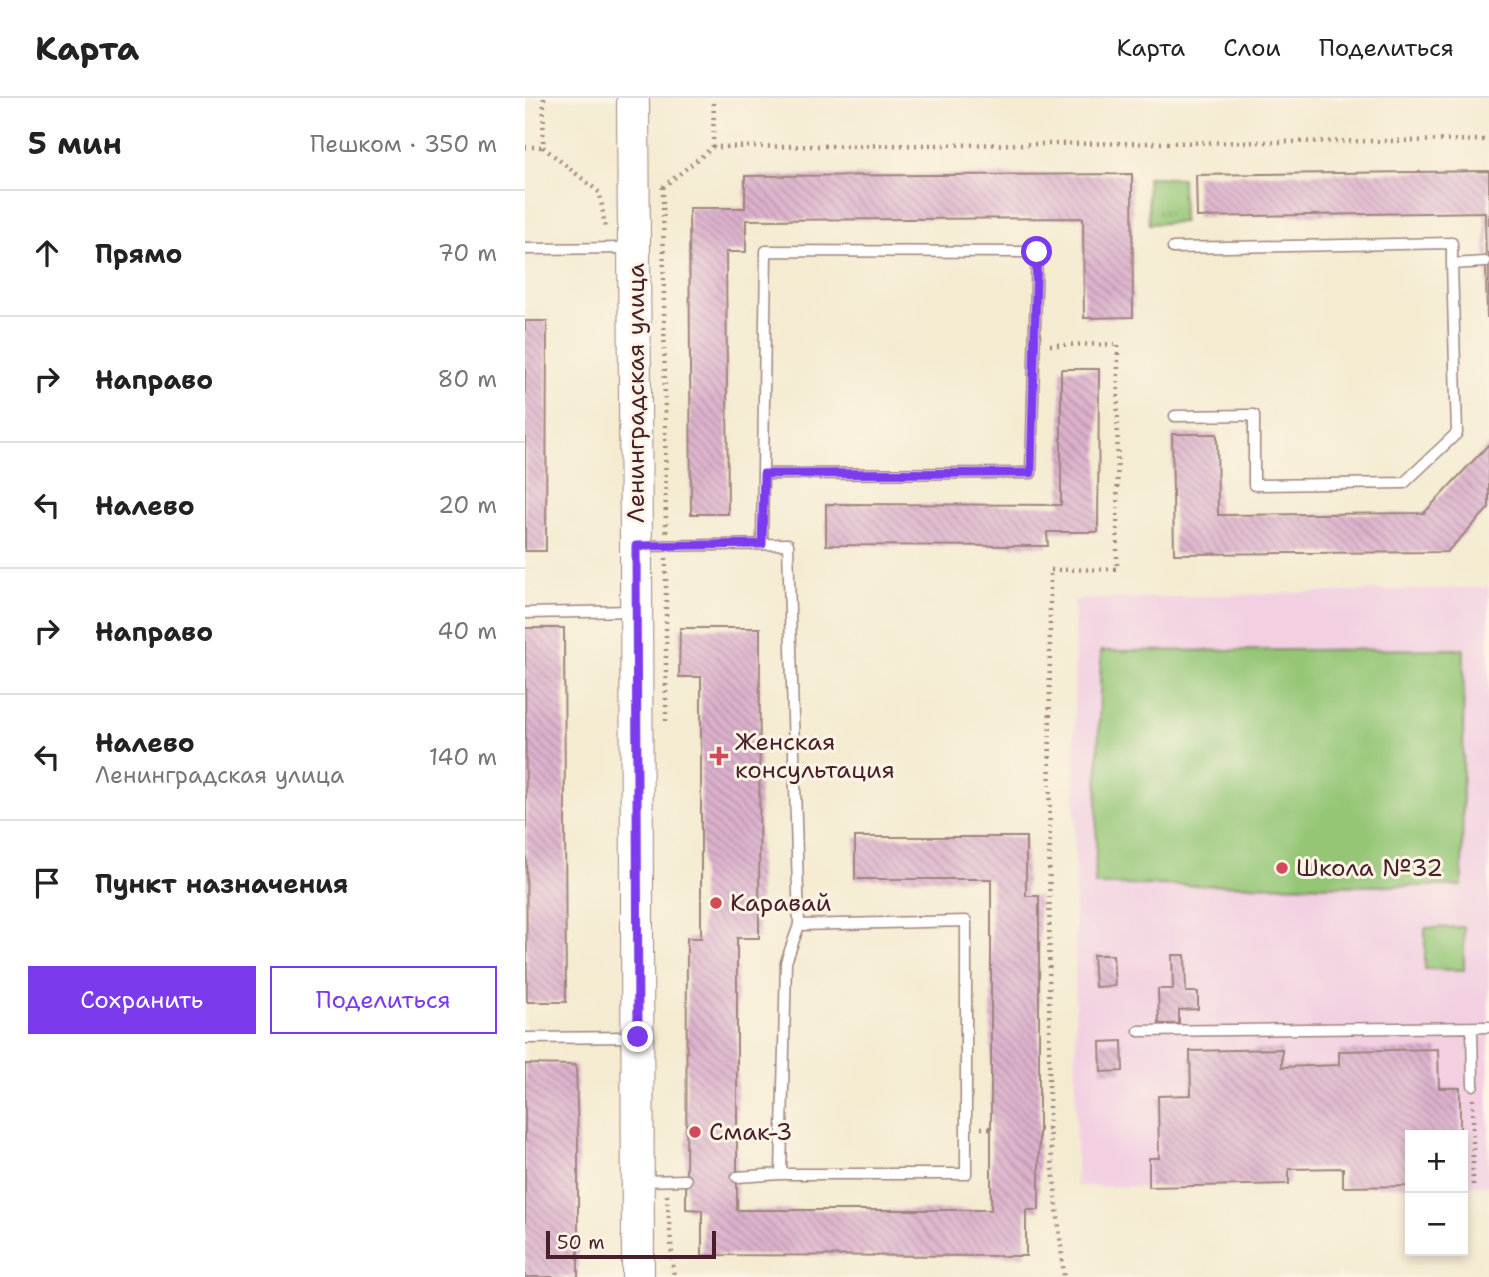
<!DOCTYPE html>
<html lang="ru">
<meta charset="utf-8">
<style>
:root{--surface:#fff;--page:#f6f6f6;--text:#222;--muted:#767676;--line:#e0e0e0;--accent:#7c3aed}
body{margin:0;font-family:"Shantell Sans",sans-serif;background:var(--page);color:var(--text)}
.controls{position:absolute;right:21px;bottom:21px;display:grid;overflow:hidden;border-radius:0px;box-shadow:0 4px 10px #0003}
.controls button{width:63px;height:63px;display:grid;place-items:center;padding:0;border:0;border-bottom:2px solid var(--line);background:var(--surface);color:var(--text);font:35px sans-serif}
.scale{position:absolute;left:21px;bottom:18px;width:170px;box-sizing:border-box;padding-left:7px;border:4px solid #4a1f2b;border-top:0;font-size:19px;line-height:24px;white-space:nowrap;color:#4a1f2b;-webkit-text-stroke:5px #fcf5e5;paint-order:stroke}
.stop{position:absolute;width:21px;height:21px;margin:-16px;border:5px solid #7c3aed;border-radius:50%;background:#fff}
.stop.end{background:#7c3aed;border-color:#fff;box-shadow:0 2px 7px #0008}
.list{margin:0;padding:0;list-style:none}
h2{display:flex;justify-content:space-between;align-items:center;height:91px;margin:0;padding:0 28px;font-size:30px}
h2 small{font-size:23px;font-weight:400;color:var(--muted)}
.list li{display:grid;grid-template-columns:46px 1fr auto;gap:21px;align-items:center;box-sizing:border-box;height:126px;padding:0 28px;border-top:2px solid var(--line)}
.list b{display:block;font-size:26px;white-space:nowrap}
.list p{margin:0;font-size:23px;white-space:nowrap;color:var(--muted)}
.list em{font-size:23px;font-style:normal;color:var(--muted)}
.actions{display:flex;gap:14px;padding:21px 28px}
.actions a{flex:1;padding:16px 0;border:2px solid var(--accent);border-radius:0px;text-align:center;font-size:24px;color:var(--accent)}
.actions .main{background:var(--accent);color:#fff}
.icon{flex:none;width:38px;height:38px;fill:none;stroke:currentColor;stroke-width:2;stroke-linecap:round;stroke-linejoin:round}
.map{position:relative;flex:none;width:964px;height:1179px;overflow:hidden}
header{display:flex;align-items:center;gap:42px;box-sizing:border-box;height:98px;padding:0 35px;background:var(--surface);border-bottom:2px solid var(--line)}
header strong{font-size:33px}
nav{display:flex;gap:38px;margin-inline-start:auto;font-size:24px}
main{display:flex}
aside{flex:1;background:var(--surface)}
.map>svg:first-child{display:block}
</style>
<header>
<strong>Карта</strong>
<nav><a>Карта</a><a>Слои</a><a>Поделиться</a></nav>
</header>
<main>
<aside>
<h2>5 мин<small>Пешком · 350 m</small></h2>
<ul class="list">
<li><svg class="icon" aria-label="ahead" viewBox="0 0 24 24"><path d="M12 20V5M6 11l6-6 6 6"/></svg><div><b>Прямо</b></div><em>70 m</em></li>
<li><svg class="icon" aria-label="right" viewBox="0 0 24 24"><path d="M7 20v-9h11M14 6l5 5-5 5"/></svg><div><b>Направо</b></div><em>80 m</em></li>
<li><svg class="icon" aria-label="left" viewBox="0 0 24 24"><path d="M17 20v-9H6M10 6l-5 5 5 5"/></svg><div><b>Налево</b></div><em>20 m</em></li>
<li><svg class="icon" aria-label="right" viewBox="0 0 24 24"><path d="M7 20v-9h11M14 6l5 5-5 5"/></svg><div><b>Направо</b></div><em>40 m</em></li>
<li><svg class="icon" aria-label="left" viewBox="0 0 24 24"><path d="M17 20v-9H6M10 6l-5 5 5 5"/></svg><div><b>Налево</b><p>Ленинградская улица</p></div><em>140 m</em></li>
<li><svg class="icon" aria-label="arrive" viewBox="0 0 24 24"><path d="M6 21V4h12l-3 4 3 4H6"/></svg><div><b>Пункт назначения</b></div></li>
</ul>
<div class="actions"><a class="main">Сохранить</a><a>Поделиться</a></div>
</aside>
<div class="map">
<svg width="964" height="1179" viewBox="0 0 964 1179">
<defs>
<pattern id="grass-tufts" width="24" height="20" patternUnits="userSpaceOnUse" patternTransform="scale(1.75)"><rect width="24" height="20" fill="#94c676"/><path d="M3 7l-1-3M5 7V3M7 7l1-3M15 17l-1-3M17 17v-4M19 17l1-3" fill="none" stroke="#7ba061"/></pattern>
<pattern id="building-back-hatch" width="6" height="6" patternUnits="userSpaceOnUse" patternTransform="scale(1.75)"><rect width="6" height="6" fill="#dcb1cc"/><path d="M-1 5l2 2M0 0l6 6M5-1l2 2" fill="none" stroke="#b48fa6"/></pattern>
</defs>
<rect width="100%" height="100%" fill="#fcf5e5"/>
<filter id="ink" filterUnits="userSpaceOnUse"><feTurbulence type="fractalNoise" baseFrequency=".0143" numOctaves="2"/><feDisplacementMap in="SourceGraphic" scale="14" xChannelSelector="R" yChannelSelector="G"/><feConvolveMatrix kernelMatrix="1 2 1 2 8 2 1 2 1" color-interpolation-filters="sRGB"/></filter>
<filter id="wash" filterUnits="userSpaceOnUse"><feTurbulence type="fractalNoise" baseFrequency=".00686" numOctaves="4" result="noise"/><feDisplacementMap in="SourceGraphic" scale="28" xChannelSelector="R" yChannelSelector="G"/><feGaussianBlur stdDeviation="1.57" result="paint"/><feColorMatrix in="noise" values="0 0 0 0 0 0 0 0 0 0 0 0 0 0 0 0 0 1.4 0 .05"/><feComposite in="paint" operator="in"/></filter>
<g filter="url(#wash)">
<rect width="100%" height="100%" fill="#f4ebd1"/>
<path fill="#f2d0e2" d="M 964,489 L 964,1087 L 938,1088 L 938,1037 L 885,1037 L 885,1088 L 818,1090 L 817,1071 L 766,1072 L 765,1086 L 624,1089 L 551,1088 L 549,502 Z"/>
<path fill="url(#grass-tufts)" stroke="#6f7250" stroke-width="2" d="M 622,79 L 657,80 L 658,124 L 624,126 Z"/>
<path fill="#94c676" stroke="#6f7250" stroke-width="2" d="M 939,551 L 937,788 L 570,787 L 576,553 Z
M 939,829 L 939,872 L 900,871 L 900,830 Z"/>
<g id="blocks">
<path fill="url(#building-back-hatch)" d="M 964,73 L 964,219 L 962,219 L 960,114 L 672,119 L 671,77 Z
M 607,76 L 608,219 L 559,220 L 558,120 L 221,122 L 221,154 L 201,154 L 203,416 L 166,416 L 164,110 L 220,110 L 220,78 Z
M 0,223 L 22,223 L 21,453 L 0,453 Z
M 536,271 L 574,271 L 573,434 L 522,434 L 523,448 L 301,447 L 301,406 L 536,407 Z
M 647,336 L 692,336 L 693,417 L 899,415 L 964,346 L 964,410 L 922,454 L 649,456 Z
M 0,530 L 39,530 L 41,904 L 2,904 Z
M 155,530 L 235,530 L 234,840 L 212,840 L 212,1112 L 466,1112 L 466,781 L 330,781 L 330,739 L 501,739 L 501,798 L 514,798 L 514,1112 L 501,1112 L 501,1158 L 177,1157 L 177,1112 L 161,1111 L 162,840 L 176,840 L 176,579 L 154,579 Z
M 568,857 L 588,857 L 590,888 L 570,889 Z
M 647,857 L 660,857 L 661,894 L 673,894 L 673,911 L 654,912 L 654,926 L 634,926 L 633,891 L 648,891 Z
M 597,943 L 598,973 L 576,974 L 575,944 Z
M 757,951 L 757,969 L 814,967 L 814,953 L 913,951 L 914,990 L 935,990 L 935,1037 L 885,1037 L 885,1088 L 818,1089 L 818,1070 L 764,1071 L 764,1086 L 624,1089 L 624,1060 L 634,1060 L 633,998 L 666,997 L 665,953 Z
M 0,966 L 51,967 L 53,1042 L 53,1179 L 0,1179 Z"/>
</g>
</g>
<g filter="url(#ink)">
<use href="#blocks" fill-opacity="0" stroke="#9f857e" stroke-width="2"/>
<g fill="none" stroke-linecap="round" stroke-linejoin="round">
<g stroke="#9f857e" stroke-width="13">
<path id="lane" d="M 648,150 L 927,145 L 927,166
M 0,151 L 106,150
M 650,318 L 729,317 L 729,387 L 879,385 L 932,335 L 927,166 L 960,164
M 237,446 L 241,153 L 512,154 L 506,375 L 239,376
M 114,448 L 263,446 L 274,827 L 441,823 L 441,1076 L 256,1076 L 212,1079
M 0,515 L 109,513
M 947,930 L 948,987
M 614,933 L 964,929
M 0,940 L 110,939
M 256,1076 L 261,864 L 274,827
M 116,1083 L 161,1082"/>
</g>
<g stroke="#9f857e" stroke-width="34">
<path id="secondary" d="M 108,0 L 111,448 L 113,1179"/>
</g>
<path stroke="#9f857e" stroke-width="4.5" stroke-dasharray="2 5" stroke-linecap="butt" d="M 19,0 L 18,49 L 75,95 L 80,129
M 0,49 L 18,49
M 188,49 L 189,0
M 138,89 L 141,434
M 138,89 L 188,49 L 964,42
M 525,247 L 593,246 L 592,471 L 525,472 L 524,1031 L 539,1179
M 141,460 L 141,623
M 948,1001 L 948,1088
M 456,1030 L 466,1030
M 514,1031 L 524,1031
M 142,1097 L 149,1179"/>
<use href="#lane" stroke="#fff" stroke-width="10"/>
<use href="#secondary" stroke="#fff" stroke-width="32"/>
</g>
</g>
<g fill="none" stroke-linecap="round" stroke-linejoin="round" filter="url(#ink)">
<path stroke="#7c3aed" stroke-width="9" d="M 113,939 L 111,448 L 237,446 L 239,376 L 506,375 L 512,154"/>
</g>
<g fill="#d1495b" stroke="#fcf5e5" stroke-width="2.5">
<path d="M190.5 647.5h7v7h7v7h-7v7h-7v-7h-7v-7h7z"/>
<circle cx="757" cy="770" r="7"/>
<circle cx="191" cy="805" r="7"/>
<circle cx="170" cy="1034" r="7"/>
</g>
<g text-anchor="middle" stroke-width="6" stroke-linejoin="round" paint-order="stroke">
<g font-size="24" fill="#4a1f2b" stroke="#fcf5e5">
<text transform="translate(111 295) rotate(-90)" y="8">Ленинградская улица</text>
</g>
<g font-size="24" fill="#4a1f2b" stroke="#fcf5e5" text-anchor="start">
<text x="210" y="652">Женская<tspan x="210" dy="28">консультация</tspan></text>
<text x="771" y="778">Школа №32</text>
<text x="205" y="813">Каравай</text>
<text x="184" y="1042">Смак-3</text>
</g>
</g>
</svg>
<div class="controls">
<button>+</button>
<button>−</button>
</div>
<div class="scale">50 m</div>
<div class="stop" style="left:512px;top:154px"></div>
<div class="stop end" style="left:113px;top:939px"></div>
</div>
</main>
